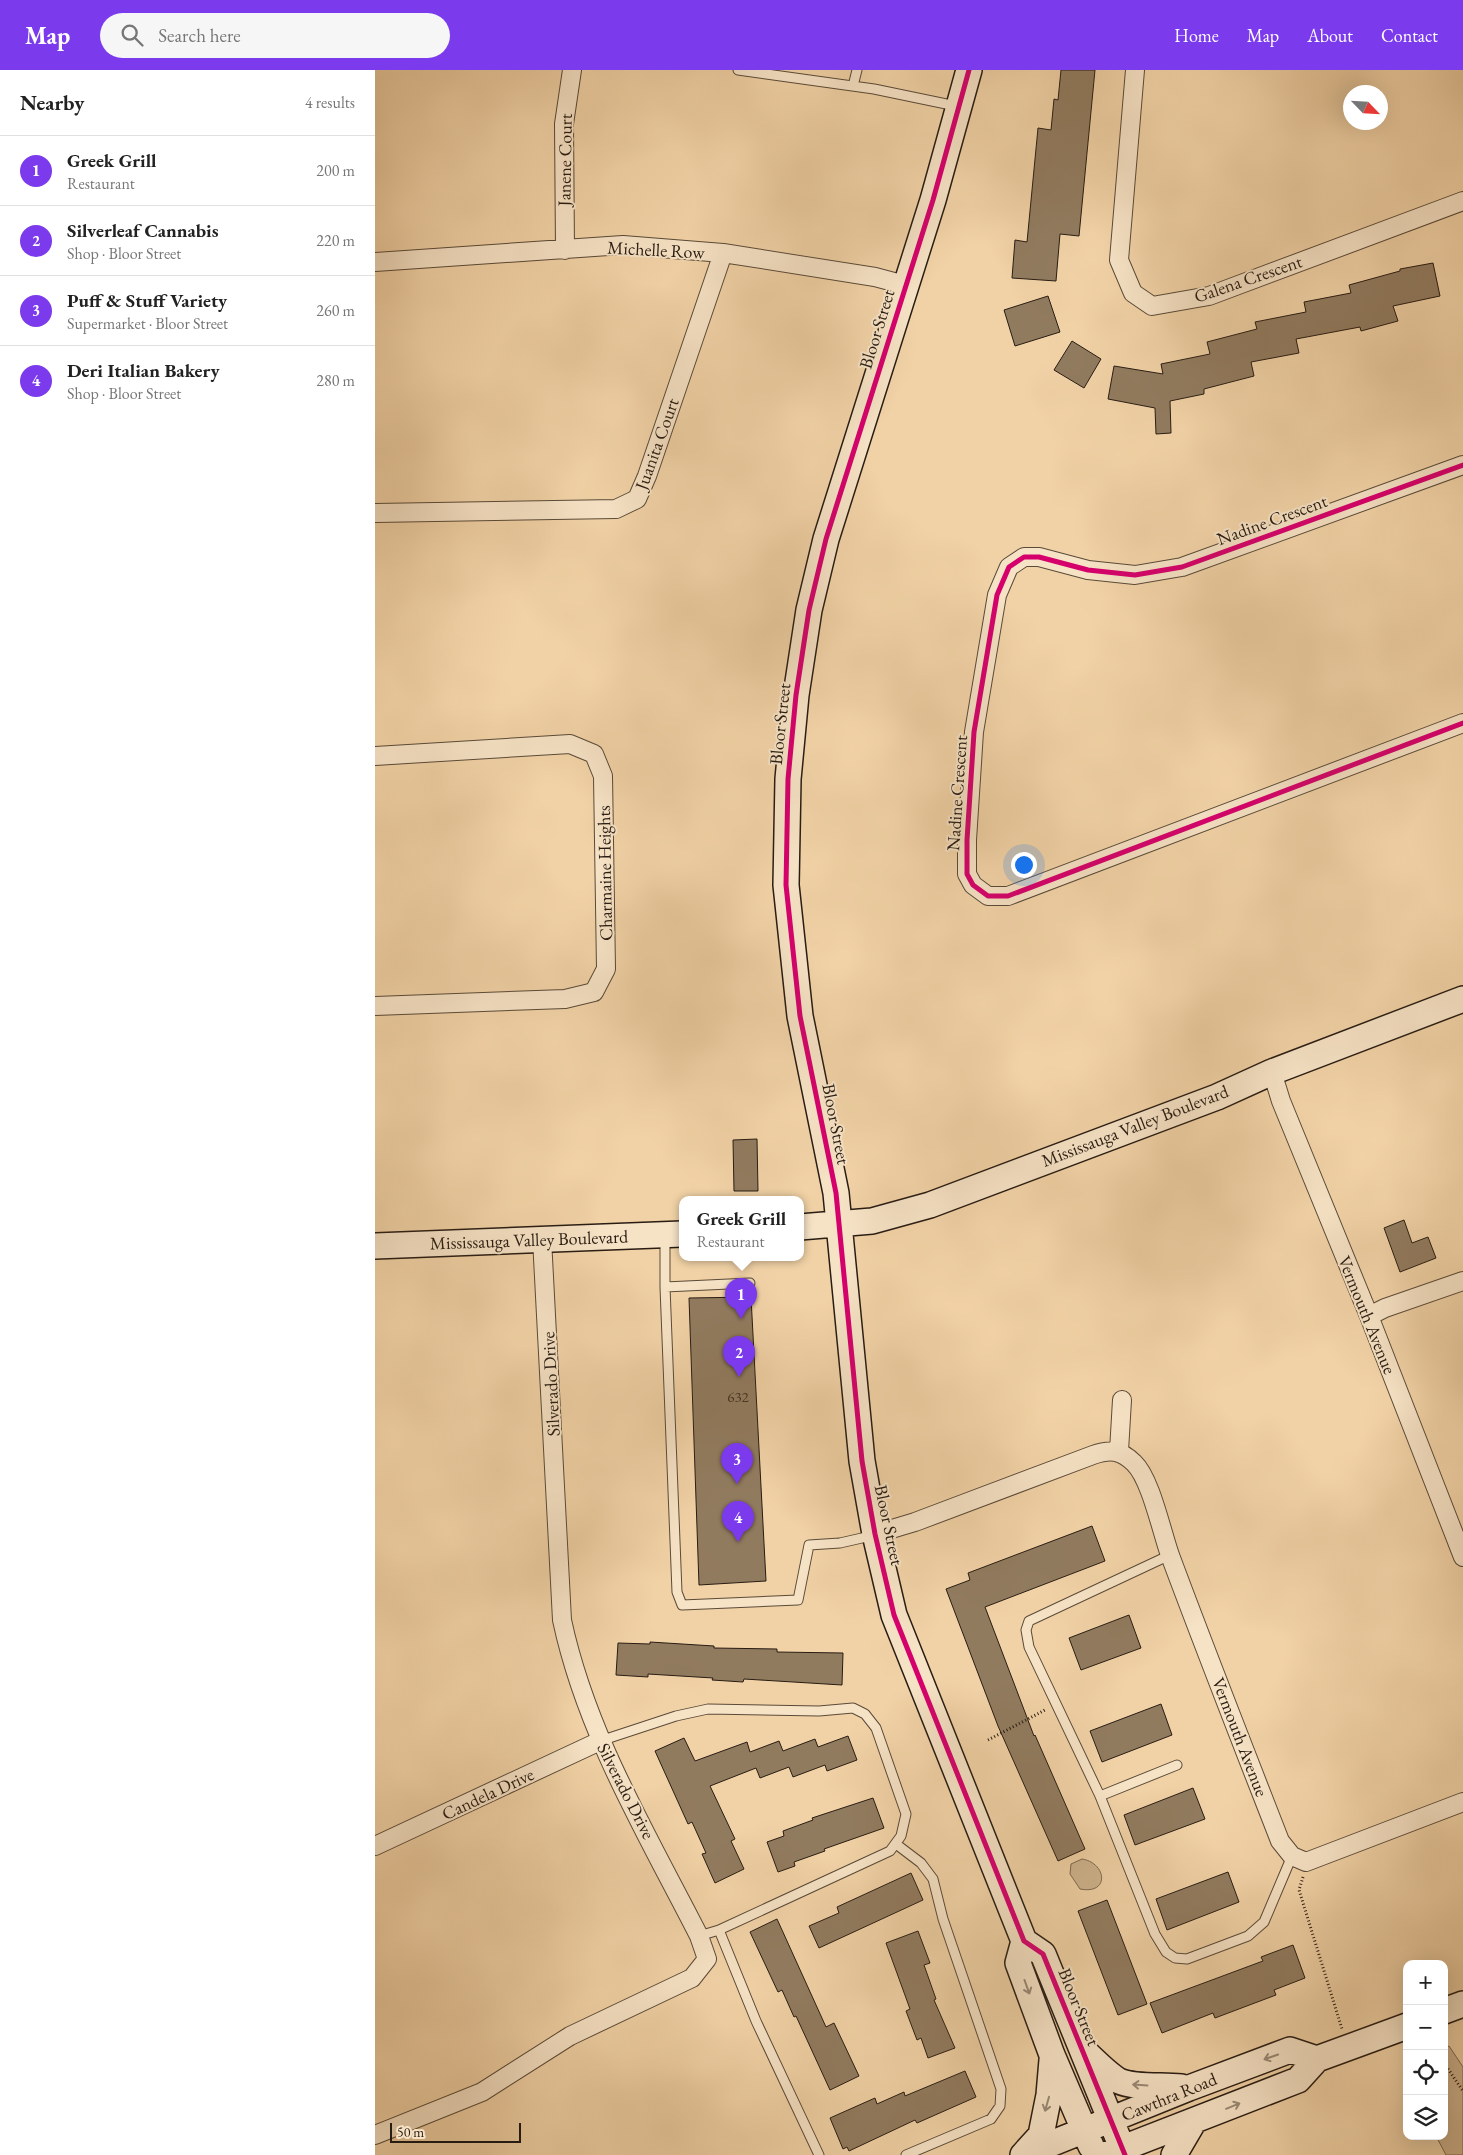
<!DOCTYPE html>
<meta charset="utf-8">
<style>
:root{--surface:#fff;--page:#f6f6f6;--text:#222;--muted:#767676;--line:#e0e0e0;--accent:#7c3aed}
body{margin:0;font-family:"EB Garamond",serif;background:var(--page);color:var(--text)}
.controls{position:absolute;right:15px;bottom:15px;display:grid;overflow:hidden;border-radius:10px;box-shadow:0 5px 20px #0002}
.controls button{width:45px;height:45px;display:grid;place-items:center;padding:0;border:0;border-bottom:1px solid var(--line);background:var(--surface);color:var(--text);font:25px sans-serif}
.compass{position:absolute;left:968px;top:15px;width:45px;height:45px;border-radius:50%;background:var(--surface);box-shadow:0 5px 20px #0002;rotate:115deg}
.scale{position:absolute;left:15px;bottom:12px;width:131px;box-sizing:border-box;padding-left:5px;border:2px solid #281c13;border-top:0;font-size:14px;line-height:18px;white-space:nowrap;color:#281c13;-webkit-text-stroke:4px #f6e2c5;paint-order:stroke}
.you{position:absolute;left:648px;top:794px;width:18px;height:18px;margin:-12px;border:4px solid #fff;border-radius:50%;background:#1a73e8;box-shadow:0 0 0 8px #1a73e833}
.badge{display:grid;place-items:center;width:32px;height:32px;border-radius:50%;background:var(--accent);color:#fff;font-size:16px;font-weight:700}
.pin{position:absolute;translate:-50% -41px;filter:drop-shadow(0 1px 2px #0008)}
.pin::after{content:'';position:absolute;top:26px;width:18px;height:15px;background:inherit;clip-path:polygon(0 0,100% 0,50% 100%)}
.popup{position:absolute;left:304px;top:1126px;width:125px;height:65px;box-sizing:border-box;display:grid;place-content:center;border-radius:10px;background:var(--surface);filter:drop-shadow(0 1px 4px #0005);font-size:16px;white-space:nowrap;color:var(--muted)}
.popup b{font-size:19px;color:var(--text)}
.popup::after{content:'';position:absolute;left:50%;top:100%;margin-left:-10px;border:10px solid transparent;border-top-color:var(--surface)}
.list{margin:0;padding:0;list-style:none}
h2{display:flex;justify-content:space-between;align-items:center;height:65px;margin:0;padding:0 20px;font-size:21px}
h2 small{font-size:16px;font-weight:400;color:var(--muted)}
.list li{display:grid;grid-template-columns:32px 1fr auto;gap:15px;align-items:center;box-sizing:border-box;height:70px;padding:0 20px;border-top:1px solid var(--line)}
.list b{display:block;font-size:19px;white-space:nowrap}
.list p{margin:0;font-size:16px;white-space:nowrap;color:var(--muted)}
.list em{font-size:16px;font-style:normal;color:var(--muted)}
.icon{flex:none;width:28px;height:28px;fill:none;stroke:currentColor;stroke-width:2;stroke-linecap:round;stroke-linejoin:round}
.map{position:relative;flex:none;width:1088px;height:2085px;overflow:hidden}
header{display:flex;align-items:center;gap:30px;box-sizing:border-box;height:70px;padding:0 25px;background:var(--accent);color:#fff}
header strong{font-size:24px}
nav{display:flex;gap:28px;margin-inline-start:auto;font-size:18px}
.search{width:350px;height:45px;background:var(--page);display:flex;align-items:center;gap:12px;box-sizing:border-box;padding:0 18px;border-radius:28px;color:var(--muted);font-size:19px}
main{display:flex}
aside{flex:1;background:var(--surface)}
.map>svg:first-child{display:block}
</style>
<header>
<strong>Map</strong>
<div class="search"><svg class="icon" aria-label="search" viewBox="0 0 24 24"><circle cx="10" cy="10" r="6"/><path d="M15 15l6 6"/></svg>Search here</div>
<nav><a>Home</a><a>Map</a><a>About</a><a>Contact</a></nav>
</header>
<main>
<aside>
<h2>Nearby<small>4 results</small></h2>
<ul class="list">
<li><span class="badge">1</span><div><b>Greek Grill</b><p>Restaurant</p></div><em>200 m</em></li>
<li><span class="badge">2</span><div><b>Silverleaf Cannabis</b><p>Shop · Bloor Street</p></div><em>220 m</em></li>
<li><span class="badge">3</span><div><b>Puff &amp; Stuff Variety</b><p>Supermarket · Bloor Street</p></div><em>260 m</em></li>
<li><span class="badge">4</span><div><b>Deri Italian Bakery</b><p>Shop · Bloor Street</p></div><em>280 m</em></li>
</ul>
</aside>
<div class="map">
<svg width="1088" height="2085" viewBox="0 0 1088 2085">
<rect width="100%" height="100%" fill="#f1d2a6"/>
<filter id="stains"><feTurbulence type="fractalNoise" baseFrequency=".004" numOctaves="4"/><feColorMatrix values="0 0 0 0 .2 0 0 0 0 .09 0 0 0 0 .02 0 0 0 .5 -.17"/></filter>
<radialGradient id="worn" r=".72"><stop offset=".6" stop-color="#630" stop-opacity="0"/><stop offset="1" stop-color="#630" stop-opacity=".3"/></radialGradient>
<path fill="#cfb38d" stroke="#7c6850" d="M 707,1789 C 732,1793 735,1825 705,1819 L 695,1804 L 696,1794 Z
M 1074,1976 L 1088,1997 L 1088,2085 L 1071,2085 L 1061,2066 L 1069,2066 L 1069,1978 Z"/>
<path fill="#917b5f" stroke="#281c13" d="M 686,0 L 720,0 L 704,166 L 685,164 L 681,211 L 637,208 L 640,170 L 652,172 L 663,58 L 676,60 L 679,29 L 683,30 Z
M 1058,193 L 1065,226 L 1018,236 L 1023,251 L 986,261 L 985,257 L 921,269 L 924,283 L 876,292 L 879,306 L 829,319 L 829,324 L 795,331 L 796,363 L 781,364 L 780,338 L 733,329 L 739,296 L 788,304 L 786,294 L 835,284 L 832,272 L 882,259 L 880,252 L 931,242 L 929,232 L 976,223 L 974,215 L 1025,201 L 1025,199 Z
M 673,226 L 685,262 L 640,276 L 629,240 Z
M 697,271 L 726,289 L 709,318 L 679,300 Z
M 382,1069 L 383,1121 L 359,1121 L 358,1070 Z
M 1029,1150 L 1037,1173 L 1053,1167 L 1061,1188 L 1025,1202 L 1009,1158 Z
M 376,1227 L 391,1511 L 324,1515 L 314,1228 Z
M 717,1456 L 730,1491 L 610,1537 L 659,1666 L 660,1665 L 710,1779 L 683,1791 L 623,1656 L 571,1519 L 595,1510 L 593,1503 Z
M 754,1545 L 766,1578 L 706,1600 L 694,1568 Z
M 275,1572 L 339,1576 L 339,1578 L 402,1579 L 402,1582 L 468,1583 L 467,1615 L 369,1609 L 368,1612 L 337,1610 L 338,1608 L 273,1604 L 273,1607 L 241,1605 L 243,1573 L 275,1574 Z
M 786,1634 L 797,1665 L 727,1692 L 715,1661 Z
M 473,1666 L 482,1690 L 452,1701 L 450,1695 L 418,1707 L 414,1697 L 385,1708 L 381,1698 L 335,1716 L 360,1769 L 356,1771 L 369,1799 L 340,1813 L 327,1784 L 331,1783 L 317,1752 L 313,1754 L 280,1681 L 309,1668 L 320,1691 L 372,1672 L 375,1682 L 404,1671 L 408,1681 L 440,1669 L 443,1677 Z
M 818,1718 L 830,1749 L 760,1775 L 749,1745 Z
M 498,1728 L 509,1758 L 449,1779 L 450,1781 L 419,1792 L 420,1796 L 403,1802 L 392,1772 L 409,1766 L 408,1761 L 438,1750 L 437,1748 Z
M 853,1802 L 864,1832 L 792,1860 L 781,1829 Z
M 536,1803 L 548,1830 L 444,1878 L 434,1856 L 464,1843 L 462,1837 Z
M 732,1830 L 772,1934 L 743,1945 L 703,1841 Z
M 402,1849 L 451,1957 L 459,1953 L 484,2006 L 455,2020 L 421,1946 L 419,1947 L 407,1920 L 403,1922 L 375,1862 Z
M 543,1861 L 555,1893 L 549,1895 L 561,1929 L 559,1930 L 580,1978 L 553,1988 L 546,1968 L 542,1970 L 531,1941 L 535,1939 L 511,1873 Z
M 918,1875 L 930,1908 L 899,1920 L 901,1925 L 840,1948 L 838,1943 L 787,1963 L 775,1933 L 888,1891 L 886,1887 Z
M 590,2001 L 601,2027 L 542,2053 L 540,2050 L 474,2081 L 472,2077 L 468,2079 L 455,2048 L 500,2028 L 502,2034 L 529,2022 L 530,2026 Z"/>
<g fill="none" stroke-linecap="round" stroke-linejoin="round">
<g stroke="#5a4a38" stroke-width="11">
<path id="lane" d="M 363,0 L 499,19 L 581,36
M 478,16 L 482,0
M 290,1166 L 290,1217 L 302,1522 L 307,1535 L 423,1530 L 434,1475 L 465,1473 L 500,1465
M 290,1217 L 375,1213
M 795,1485 L 654,1551 L 651,1560 L 654,1577 L 725,1726 L 780,1864 L 791,1882 L 800,1888 L 812,1889 L 873,1866 L 889,1852 L 917,1786
M 225,1671 L 301,1646 L 333,1639 L 444,1641 L 478,1638 L 490,1644 L 501,1658 L 531,1744 L 526,1766 L 515,1781 L 344,1860 L 324,1866
M 725,1726 L 802,1695
M 521,1774 L 546,1793 L 558,1809 L 568,1849 L 626,2019 L 625,2036 L 616,2049 L 531,2085
M 344,1860 L 381,1951 L 444,2085"/>
</g>
<g stroke="#5a4a38" stroke-width="20">
<path id="street" d="M 760,0 L 744,190 L 758,223 L 777,236 L 834,226 L 1088,131
M 190,180 L 189,54 L 197,0
M 0,192 L 248,175 L 348,183 L 500,207 L 530,215
M 1088,395 L 807,497 L 760,505 L 713,500 L 664,487 L 649,487 L 634,497 L 622,525 L 599,662 L 592,770 L 592,804 L 598,815 L 613,826 L 633,826 L 1088,653
M 0,443 L 241,439 L 262,429 L 272,406 L 348,183
M 0,686 L 195,674 L 219,684 L 228,706 L 231,899 L 219,922 L 190,929 L 0,936
M 897,1002 L 906,1031 L 994,1246 L 1088,1487
M 994,1246 L 1010,1238 L 1088,1211
M 744,1381 L 747,1330
M 500,1464 L 540,1452 L 718,1385 C 735,1379 746,1380 759,1393 C 776,1409 787,1464 796,1488 C 831,1582 868,1676 905,1771 L 917,1786 L 931,1792 L 1088,1732
M 0,1776 L 225,1671
M 0,2065 L 107,2022 L 195,1966 L 317,1908 L 332,1889 L 324,1866 C 272,1764 211,1663 187,1550 L 167,1169"/>
</g>
<g stroke="#281c13" stroke-width="28">
<path id="secondary" d="M 594,0 L 558,130 L 451,469 L 434,540 L 421,625 L 413,709 L 411,815 L 425,946 L 461,1123 L 487,1391 L 500,1464 L 519,1545 L 649,1871 L 668,1884 L 750,2085
M 425,1157 L 497,1151 L 555,1135 L 842,1027 L 897,1002 L 1088,929
M 0,1176 L 307,1164
M 649,1871 L 643,1893 L 677,1985 L 716,2076
M 1069,1941 L 1088,1934
M 708,1980 C 719,1990 732,2004 744,2011 C 759,2018 788,2015 806,2017
M 648,2085 L 814,2018 L 915,1980 L 942,1989
M 648,2085 L 666,2065 L 674,2025 L 677,1990
M 730,2085 L 923,2010 L 942,1989 L 1032,1956
M 799,2085 L 819,2051"/>
</g>
<path stroke="#281c13" stroke-width="3" stroke-dasharray="1 2.5" stroke-linecap="butt" d="M 613,1670 L 670,1640
M 928,1807 L 924,1820 L 967,1959
M 1069,1993 L 1088,2021"/>
<use href="#lane" stroke="#f6e2c5" stroke-width="9"/>
<use href="#street" stroke="#f6e2c5" stroke-width="18"/>
<use href="#secondary" stroke="#f6e2c5" stroke-width="25"/>
<g stroke="#f6e2c5" stroke-width="8">
<path id="cycleway" d="M 594,0 L 558,130 L 451,469 L 434,540 L 421,625 L 413,709 L 411,815 L 425,946 L 461,1123 L 487,1391 L 500,1464 L 519,1545 L 649,1871 L 668,1884 L 750,2085
M 1088,395 L 807,497 L 760,505 L 713,500 L 664,487 L 649,487 L 634,497 L 622,525 L 599,662 L 592,770 L 592,804 L 598,815 L 613,826 L 633,826 L 1088,653"/>
</g>
<use href="#cycleway" stroke="#d6006c" stroke-width="5"/>
</g>
<defs><path id="oneway-shaft" d="M-6 0H5M1.5-3L5.5 0L1.5 3" fill="none" stroke-width="1.6" stroke-linecap="round" stroke-linejoin="round" transform="scale(1.25)"/></defs>
<g stroke="#998975">
<use href="#oneway-shaft" transform="translate(652 1917) rotate(70)"/>
<use href="#oneway-shaft" transform="translate(896 1987) rotate(161)"/>
<use href="#oneway-shaft" transform="translate(765 2015) rotate(-176)"/>
<use href="#oneway-shaft" transform="translate(672 2034) rotate(106)"/>
<use href="#oneway-shaft" transform="translate(858 2036) rotate(-22)"/>
</g>
<g text-anchor="middle" stroke-width="4" stroke-linejoin="round" paint-order="stroke">
<g font-size="15" fill="#423426">
<text x="363" y="1332">632</text>
</g>
<g font-size="18" fill="#281c13" stroke="#f6e2c5">
<text transform="translate(190 90) rotate(-89)" y="6">Janene Court</text>
<text transform="translate(281 180) rotate(3)" y="6">Michelle Row</text>
<text transform="translate(873 209) rotate(-19)" y="6">Galena Crescent</text>
<text transform="translate(502 259) rotate(-73)" y="6">Bloor Street</text>
<text transform="translate(282 374) rotate(-70)" y="6">Juanita Court</text>
<text transform="translate(897 450) rotate(-20)" y="6">Nadine Crescent</text>
<text transform="translate(405 654) rotate(-84)" y="6">Bloor Street</text>
<text transform="translate(582 723) rotate(-86)" y="6">Nadine Crescent</text>
<text transform="translate(230 803) rotate(-91)" y="6">Charmaine Heights</text>
<text transform="translate(461 1054) rotate(79)" y="6">Bloor Street</text>
<text transform="translate(760 1056) rotate(-21)" y="6">Mississauga Valley Boulevard</text>
<text transform="translate(154 1170) rotate(-2)" y="6">Mississauga Valley Boulevard</text>
<text transform="translate(992 1245) rotate(68)" y="6">Vermouth Avenue</text>
<text transform="translate(176 1314) rotate(-93)" y="6">Silverado Drive</text>
<text transform="translate(514 1455) rotate(78)" y="6">Bloor Street</text>
<text transform="translate(865 1667) rotate(69)" y="6">Vermouth Avenue</text>
<text transform="translate(251 1721) rotate(63)" y="6">Silverado Drive</text>
<text transform="translate(113 1724) rotate(-25)" y="6">Candela Drive</text>
<text transform="translate(704 1937) rotate(68)" y="6">Bloor Street</text>
<text transform="translate(794 2027) rotate(-22)" y="6">Cawthra Road</text>
</g>
</g>
<rect width="100%" height="100%" filter="url(#stains)"/>
<rect width="100%" height="100%" fill="url(#worn)"/>
</svg>
<div class="controls">
<button>+</button>
<button>−</button>
<button><svg class="icon" aria-label="locate" viewBox="0 0 24 24"><circle cx="12" cy="12" r="6"/><path d="M12 2v4M12 18v4M2 12h4M18 12h4"/></svg></button>
<button><svg class="icon" aria-label="layers" viewBox="0 0 24 24"><path d="M12 4l9 5-9 5-9-5zM3 14l9 5 9-5"/></svg></button>
</div>
<svg class="compass" viewBox="-18 -18 36 36"><path d="M0-13l5 13h-10z" fill="#e53935"/><path d="M0 13l5-13h-10z" fill="#767676"/></svg>
<div class="scale">50 m</div>
<div class="you"></div>
<div class="pin badge" style="left:366px;top:1249px">1</div>
<div class="popup"><b>Greek Grill</b>Restaurant</div>
<div class="pin badge" style="left:364px;top:1307px">2</div>
<div class="pin badge" style="left:362px;top:1414px">3</div>
<div class="pin badge" style="left:363px;top:1472px">4</div>
</div>
</main>
